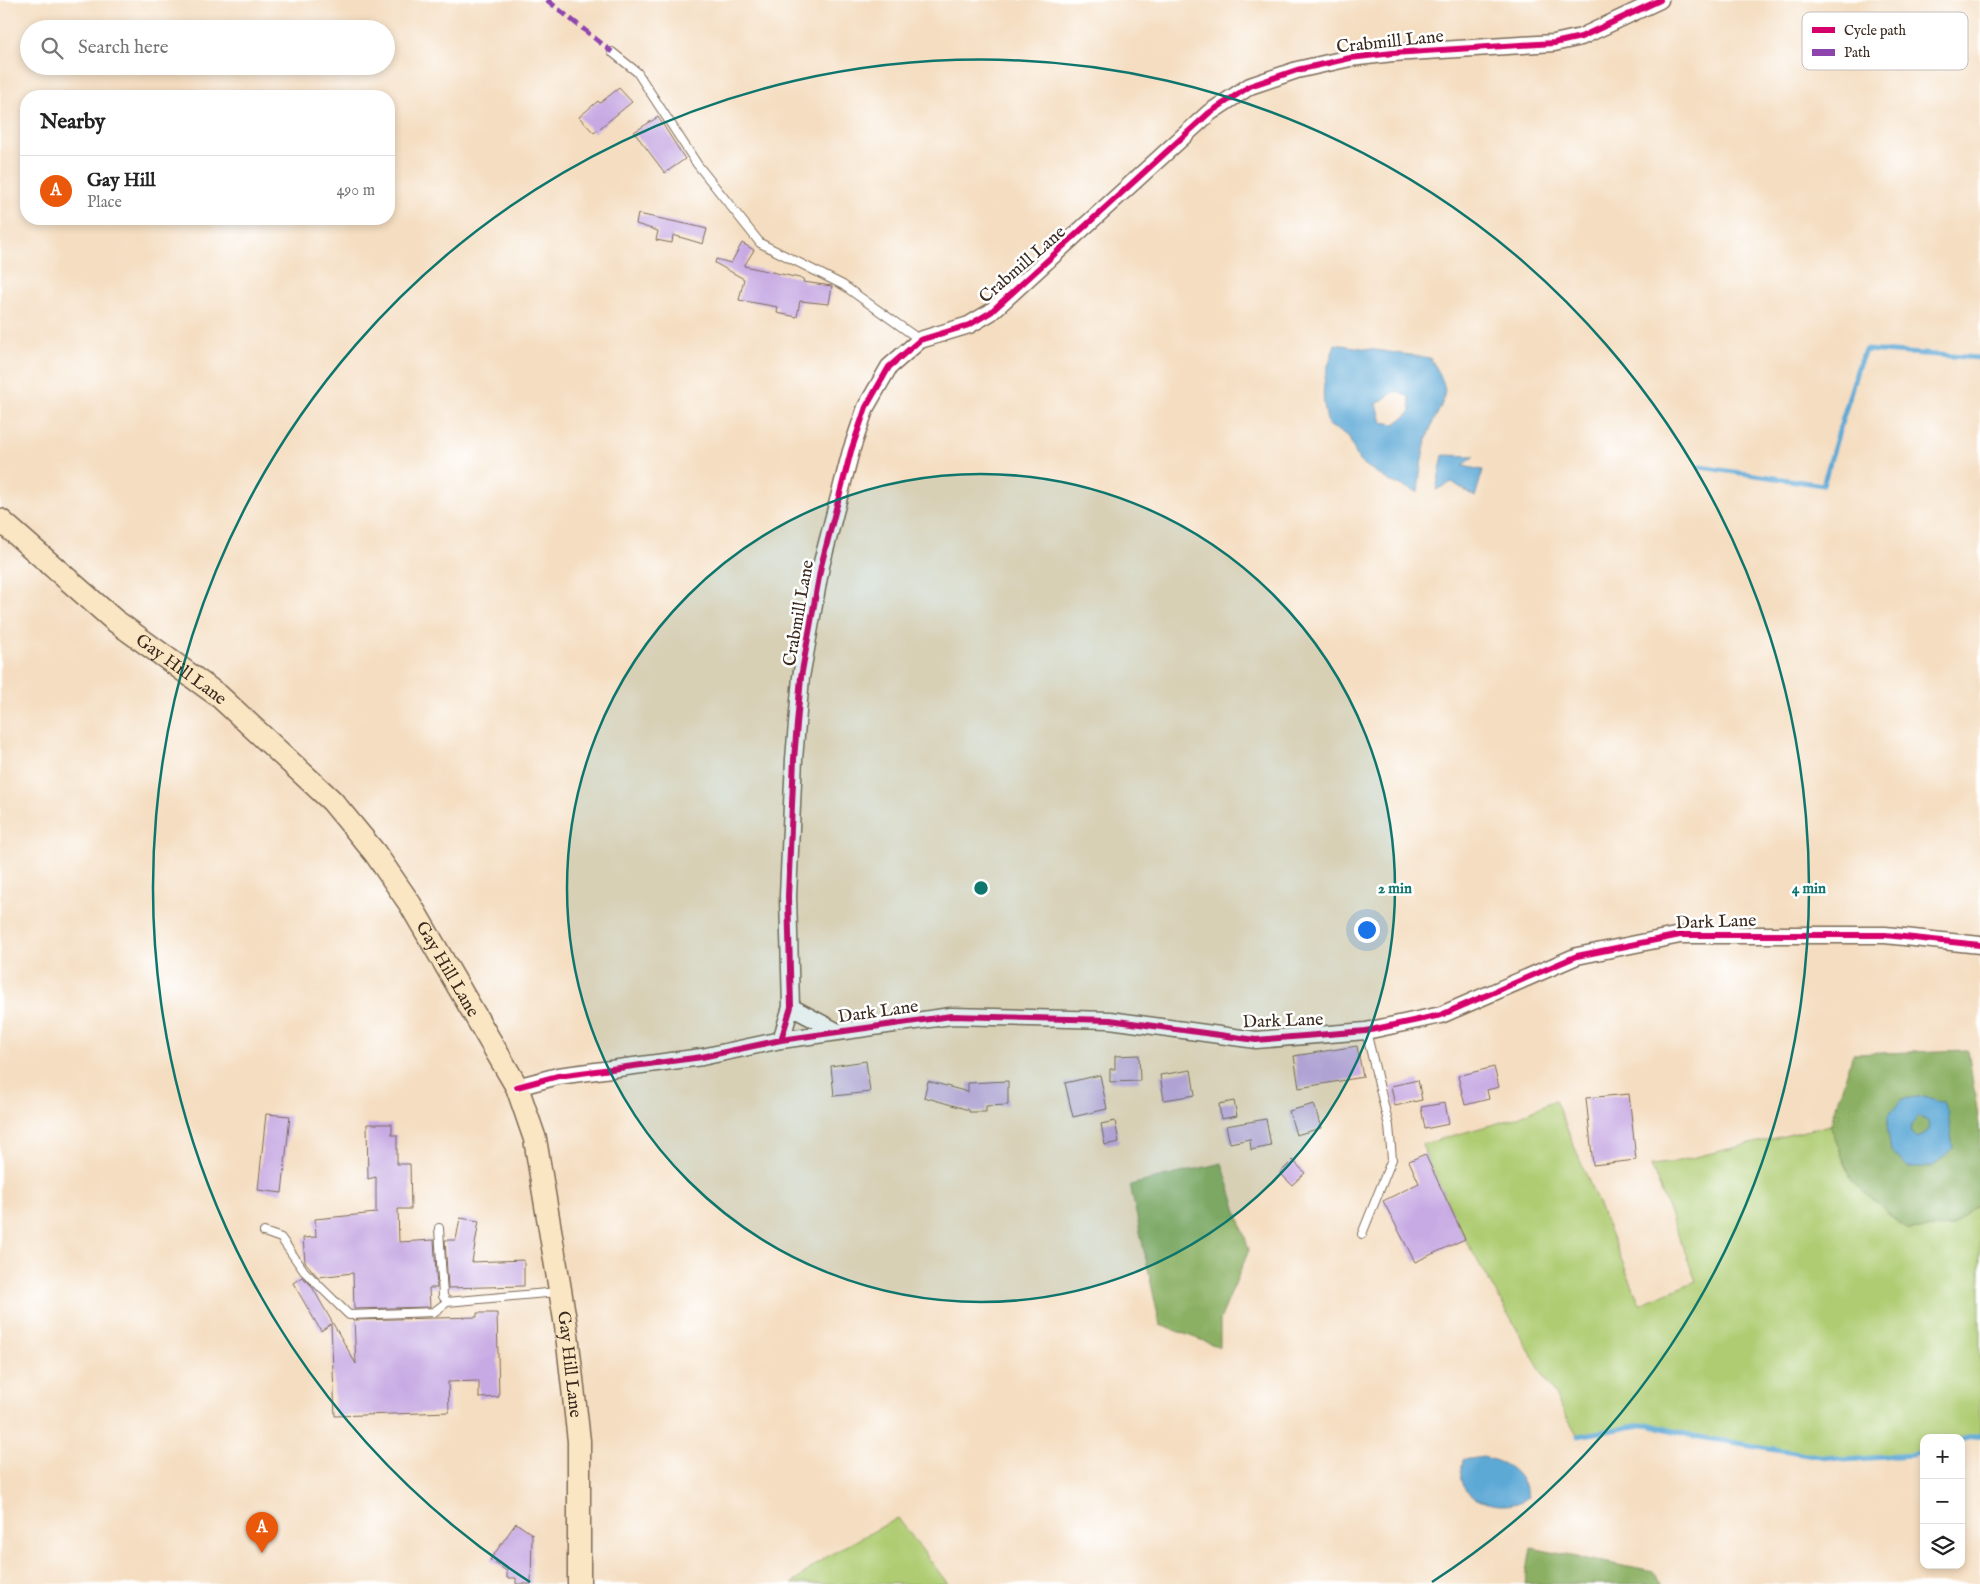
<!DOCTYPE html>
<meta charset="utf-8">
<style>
:root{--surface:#fff;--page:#f2f2f2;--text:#222;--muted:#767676;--line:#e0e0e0;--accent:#ea580c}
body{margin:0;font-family:"IM FELL English",serif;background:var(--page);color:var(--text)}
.controls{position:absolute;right:15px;bottom:15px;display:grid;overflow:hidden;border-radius:10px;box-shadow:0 2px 8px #0003}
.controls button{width:45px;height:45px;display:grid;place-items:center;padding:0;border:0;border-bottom:1px solid var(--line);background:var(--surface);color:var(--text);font:25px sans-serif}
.you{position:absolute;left:1366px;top:929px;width:18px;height:18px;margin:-12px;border:4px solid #fff;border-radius:50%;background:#1a73e8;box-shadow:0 0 0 8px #1a73e833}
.badge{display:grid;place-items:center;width:32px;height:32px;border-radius:50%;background:var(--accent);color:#fff;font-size:16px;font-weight:700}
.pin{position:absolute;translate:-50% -41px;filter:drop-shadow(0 1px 2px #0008)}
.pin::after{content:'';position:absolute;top:26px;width:18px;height:15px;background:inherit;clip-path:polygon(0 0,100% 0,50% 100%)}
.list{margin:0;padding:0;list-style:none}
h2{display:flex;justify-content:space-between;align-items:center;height:65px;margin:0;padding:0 20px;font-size:21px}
h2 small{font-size:16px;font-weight:400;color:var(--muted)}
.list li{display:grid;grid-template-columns:32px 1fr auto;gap:15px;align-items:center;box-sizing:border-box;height:70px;padding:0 20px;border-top:1px solid var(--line)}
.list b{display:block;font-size:19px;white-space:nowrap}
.list p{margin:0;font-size:16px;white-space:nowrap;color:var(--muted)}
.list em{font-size:16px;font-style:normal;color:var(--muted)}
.icon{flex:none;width:28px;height:28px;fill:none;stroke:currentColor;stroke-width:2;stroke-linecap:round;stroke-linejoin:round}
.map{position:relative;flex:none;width:1980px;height:1584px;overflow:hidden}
.search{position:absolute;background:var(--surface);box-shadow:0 2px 8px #0003;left:20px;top:20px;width:375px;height:55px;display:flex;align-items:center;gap:12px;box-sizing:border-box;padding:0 18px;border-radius:28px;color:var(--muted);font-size:19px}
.panel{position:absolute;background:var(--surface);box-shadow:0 2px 8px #0003;left:20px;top:90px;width:375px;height:135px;border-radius:20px}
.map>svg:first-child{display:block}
</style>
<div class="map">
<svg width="1980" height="1584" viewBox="0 0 1980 1584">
<rect width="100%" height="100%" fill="#fff"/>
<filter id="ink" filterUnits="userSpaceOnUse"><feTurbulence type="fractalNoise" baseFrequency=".02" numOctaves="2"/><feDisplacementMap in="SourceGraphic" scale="10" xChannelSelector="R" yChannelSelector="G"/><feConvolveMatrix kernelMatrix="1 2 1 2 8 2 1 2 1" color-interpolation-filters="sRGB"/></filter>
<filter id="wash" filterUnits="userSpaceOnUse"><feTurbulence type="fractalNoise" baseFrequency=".0096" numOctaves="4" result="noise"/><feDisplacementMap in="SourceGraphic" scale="20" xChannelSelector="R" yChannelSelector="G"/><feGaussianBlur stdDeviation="1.12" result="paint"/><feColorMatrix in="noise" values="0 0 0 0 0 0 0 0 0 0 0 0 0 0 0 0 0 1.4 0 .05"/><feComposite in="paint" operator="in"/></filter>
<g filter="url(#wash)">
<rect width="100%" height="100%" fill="#f4ddc0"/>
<path fill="#afcc72" stroke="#757b48" d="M 1555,1100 L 1640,1304 L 1696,1281 L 1651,1165 L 1670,1163 L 1830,1125 L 1852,1181 L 1951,1227 L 1980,1201 L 1980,1435 L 1961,1440 L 1961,1438 L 1924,1438 L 1924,1451 L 1911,1455 L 1845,1460 L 1693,1436 L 1647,1424 L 1578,1436 L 1465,1239 L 1425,1154 L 1423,1144 L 1516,1118 Z
M 898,1518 L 948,1584 L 792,1584 L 824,1558 Z"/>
<path fill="#8bb064" stroke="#636d41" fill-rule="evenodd" d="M 1968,1050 L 1980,1131 L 1980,1201 L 1951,1227 L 1907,1230 L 1852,1181 L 1830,1125 L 1853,1054 ZM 1925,1096 L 1953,1148 L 1891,1151 Z
M 1919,1117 L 1928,1121 L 1929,1130 L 1918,1138 L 1910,1133 L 1911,1125 Z
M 1222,1163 L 1249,1250 L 1220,1320 L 1220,1347 L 1160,1325 L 1130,1185 Z
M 1531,1548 L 1654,1572 L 1663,1584 L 1525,1584 Z"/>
<path fill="#5da9d6" stroke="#4c6a7a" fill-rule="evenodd" d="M 1335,344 L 1430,358 C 1457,398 1441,398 1428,435 C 1422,454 1420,473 1418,492 L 1389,481 L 1359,461 L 1348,436 L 1328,425 C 1319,389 1324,378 1335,344 ZM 1395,391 L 1409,397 L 1411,412 L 1395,424 L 1382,422 L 1377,404 Z
M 1443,455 L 1474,456 L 1463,466 L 1483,470 L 1475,497 L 1452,482 L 1436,490 Z
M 1925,1096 L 1943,1102 L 1948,1113 L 1953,1148 L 1932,1167 L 1908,1167 L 1891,1151 L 1887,1125 L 1888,1116 L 1902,1099 ZM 1919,1117 L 1928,1121 L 1929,1130 L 1918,1138 L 1910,1132 L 1911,1125 Z
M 1483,1457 C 1508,1463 1521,1471 1528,1497 C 1512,1512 1470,1505 1462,1484 C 1459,1476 1462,1468 1463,1460 Z"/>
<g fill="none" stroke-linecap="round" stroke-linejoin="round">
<path stroke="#5da9d6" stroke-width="5" d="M 1700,467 L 1823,485 L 1858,367 L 1865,350 L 1980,358
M 1578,1436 L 1647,1424 L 1693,1436 L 1845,1460 L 1911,1455 L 1924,1451
M 1961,1440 L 1980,1435"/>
</g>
<g id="blocks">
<path fill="#c7aae3" d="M 619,88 L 632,102 L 594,133 L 579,117 L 598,101 L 600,103 Z
M 658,117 L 685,159 L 665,173 L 634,132 Z
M 638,214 L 691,225 L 707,229 L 703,244 L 673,235 L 672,243 L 656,240 L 658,231 L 636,224 Z
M 742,243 L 754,250 L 744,266 L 804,279 L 803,282 L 832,286 L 829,304 L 800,301 L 797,317 L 777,313 L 778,307 L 739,300 L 744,279 L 715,263 L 716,259 L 731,263 Z
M 1357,1046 L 1363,1077 L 1299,1088 L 1294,1056 Z
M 1139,1055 L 1140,1081 L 1110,1082 L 1110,1069 L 1115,1069 L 1115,1056 Z
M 866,1061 L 870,1092 L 834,1096 L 831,1066 Z
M 1494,1067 L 1499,1087 L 1487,1090 L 1489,1099 L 1465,1105 L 1458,1076 Z
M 1191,1070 L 1195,1095 L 1164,1100 L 1160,1075 Z
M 1100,1075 L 1107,1109 L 1073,1117 L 1065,1083 Z
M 1418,1080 L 1422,1100 L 1395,1106 L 1391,1086 Z
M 928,1081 L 968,1092 L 968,1083 L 1008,1081 L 1008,1105 L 986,1106 L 986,1112 L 969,1112 L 969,1110 L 924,1097 Z
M 1629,1094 L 1636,1160 L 1593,1165 L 1586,1098 Z
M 1234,1101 L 1237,1116 L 1221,1119 L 1219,1104 Z
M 1445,1103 L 1449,1124 L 1425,1129 L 1421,1107 Z
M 1314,1104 L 1321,1128 L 1296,1135 L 1289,1111 Z
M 266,1114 L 290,1116 L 282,1193 L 258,1190 Z
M 1266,1119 L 1271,1146 L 1251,1150 L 1250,1139 L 1230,1143 L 1226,1126 Z
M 1115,1121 L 1119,1142 L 1105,1145 L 1101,1124 Z
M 367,1124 L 392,1124 L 392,1135 L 397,1135 L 397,1164 L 410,1164 L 411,1209 L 398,1209 L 399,1242 L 434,1240 L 437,1288 L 429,1288 L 430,1307 L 354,1309 L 353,1273 L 318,1277 L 305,1262 L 303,1238 L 316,1237 L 315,1219 L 376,1213 L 376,1177 L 368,1179 Z
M 1425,1154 L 1465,1239 L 1415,1262 L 1383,1201 L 1419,1183 L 1409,1161 Z
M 1293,1160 L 1305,1173 L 1292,1185 L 1280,1173 Z
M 460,1218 L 479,1221 L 472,1262 L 524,1260 L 524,1286 L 448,1288 L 445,1240 L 456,1240 Z
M 302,1277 L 311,1285 L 356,1364 L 354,1320 L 477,1317 L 477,1313 L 497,1313 L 499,1397 L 479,1398 L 479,1381 L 448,1382 L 449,1412 L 335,1416 L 331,1324 L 321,1331 L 293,1283 Z
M 516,1523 L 532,1534 L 531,1584 L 516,1584 L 516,1578 L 507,1578 L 507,1571 L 490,1560 Z"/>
</g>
</g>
<g filter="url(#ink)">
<use href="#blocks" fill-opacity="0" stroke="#7c6957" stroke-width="1"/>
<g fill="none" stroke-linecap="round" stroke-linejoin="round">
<g stroke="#7c6957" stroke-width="10">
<path id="lane" d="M 612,52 L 637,72 L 697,164 L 760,243 L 843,285 L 920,340
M 439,1228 L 443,1296 L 447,1302 L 558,1292
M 264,1232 L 281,1238 L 304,1271 L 349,1315 L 434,1312 L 447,1302
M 1362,1234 L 1392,1159 L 1389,1126 L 1366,1031"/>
</g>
<g stroke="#7c6957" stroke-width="19">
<path id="street" d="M 791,1007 L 838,1032
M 781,1040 L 791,1007 L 788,896 L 794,759 L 801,677 L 821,566 L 851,451 L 866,407 L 889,367 L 920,340 L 969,325 L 991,312 L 1209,113 L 1250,86 L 1297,70 L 1350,58 L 1393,53 L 1554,43 L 1581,37 L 1660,0
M 517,1087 L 558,1076 L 702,1057 L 781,1040 L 951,1016 L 1110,1020 L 1256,1040 L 1366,1031 L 1441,1015 L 1577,956 L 1680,935 L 1885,935 L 1980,945"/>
</g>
<g stroke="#7c6957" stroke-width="25">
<g id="secondary">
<path id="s1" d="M 0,520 L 114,620 L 219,696 L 332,801 L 375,853 L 410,904 L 517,1087 L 535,1139 L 566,1326 L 579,1441 L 579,1584"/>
</g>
</g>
<use href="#lane" stroke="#fff" stroke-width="8"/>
<use href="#street" stroke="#fff" stroke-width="16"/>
<use href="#secondary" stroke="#fbe6c4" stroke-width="22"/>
<path stroke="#8e44ad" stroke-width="5" stroke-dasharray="10 5" stroke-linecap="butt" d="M 547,0 L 612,52"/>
<g stroke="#fff" stroke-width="9">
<path id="cycleway" d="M 781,1040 L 791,1007 L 788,896 L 794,759 L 801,677 L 821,566 L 851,451 L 866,407 L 889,367 L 920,340 L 969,325 L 991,312 L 1209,113 L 1250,86 L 1297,70 L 1350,58 L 1393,53 L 1554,43 L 1581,37 L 1660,0
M 517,1087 L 558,1076 L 702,1057 L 781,1040 L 951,1016 L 1110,1020 L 1256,1040 L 1366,1031 L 1441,1015 L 1577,956 L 1680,935 L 1885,935 L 1980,945"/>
</g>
<use href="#cycleway" stroke="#d6006c" stroke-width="6"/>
</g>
</g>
<circle cx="981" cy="888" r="414" fill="#0f766e" fill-opacity=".12"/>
<g fill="none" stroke="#0f766e" stroke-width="2.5">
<circle cx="981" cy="888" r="414"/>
<path d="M530 1582A828 828 0 1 1 1432 1582"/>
</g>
<g text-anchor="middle" stroke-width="5" stroke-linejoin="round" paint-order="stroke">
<g font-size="18" fill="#3b2a1e" stroke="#fff">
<text transform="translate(1390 41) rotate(-6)" y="6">Crabmill Lane</text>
<text transform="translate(1022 264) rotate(-41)" y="6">Crabmill Lane</text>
<text transform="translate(798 613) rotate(-80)" y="6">Crabmill Lane</text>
<text dy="6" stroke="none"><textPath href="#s1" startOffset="235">Gay Hill Lane</textPath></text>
<text transform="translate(1716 921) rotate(-2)" y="6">Dark Lane</text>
<text dy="6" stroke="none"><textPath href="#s1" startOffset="640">Gay Hill Lane</textPath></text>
<text transform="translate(878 1011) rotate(-8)" y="6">Dark Lane</text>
<text transform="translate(1283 1020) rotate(-2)" y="6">Dark Lane</text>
<text dy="6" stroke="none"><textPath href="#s1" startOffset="1060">Gay Hill Lane</textPath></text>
</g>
</g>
<rect x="1802" y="12" width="166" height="58" rx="8" fill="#fff" stroke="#c4bfbc" stroke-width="1"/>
<rect x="1812" y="27" width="23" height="6" fill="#d6006c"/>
<rect x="1812" y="49" width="23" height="7" fill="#8e44ad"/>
<g font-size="14" fill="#3b2a1e">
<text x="1844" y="35">Cycle path</text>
<text x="1844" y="57">Path</text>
</g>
<circle cx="981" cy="888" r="8" fill="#0f766e" stroke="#fff" stroke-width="2.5"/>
<g font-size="15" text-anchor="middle" font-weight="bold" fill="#0f766e" stroke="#fff" stroke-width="5" stroke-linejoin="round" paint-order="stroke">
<text x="1395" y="893">2 min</text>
<text x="1809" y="893">4 min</text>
</g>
</svg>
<div class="controls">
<button>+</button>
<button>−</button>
<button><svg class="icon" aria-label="layers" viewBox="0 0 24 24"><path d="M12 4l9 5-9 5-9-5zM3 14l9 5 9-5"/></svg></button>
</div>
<div class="you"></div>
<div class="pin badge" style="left:262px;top:1553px">A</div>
<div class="search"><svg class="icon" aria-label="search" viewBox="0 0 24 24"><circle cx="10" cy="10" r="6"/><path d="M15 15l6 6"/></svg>Search here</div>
<section class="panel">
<h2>Nearby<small></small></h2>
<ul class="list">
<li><span class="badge">A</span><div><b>Gay Hill</b><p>Place</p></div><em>490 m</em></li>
</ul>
</section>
</div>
